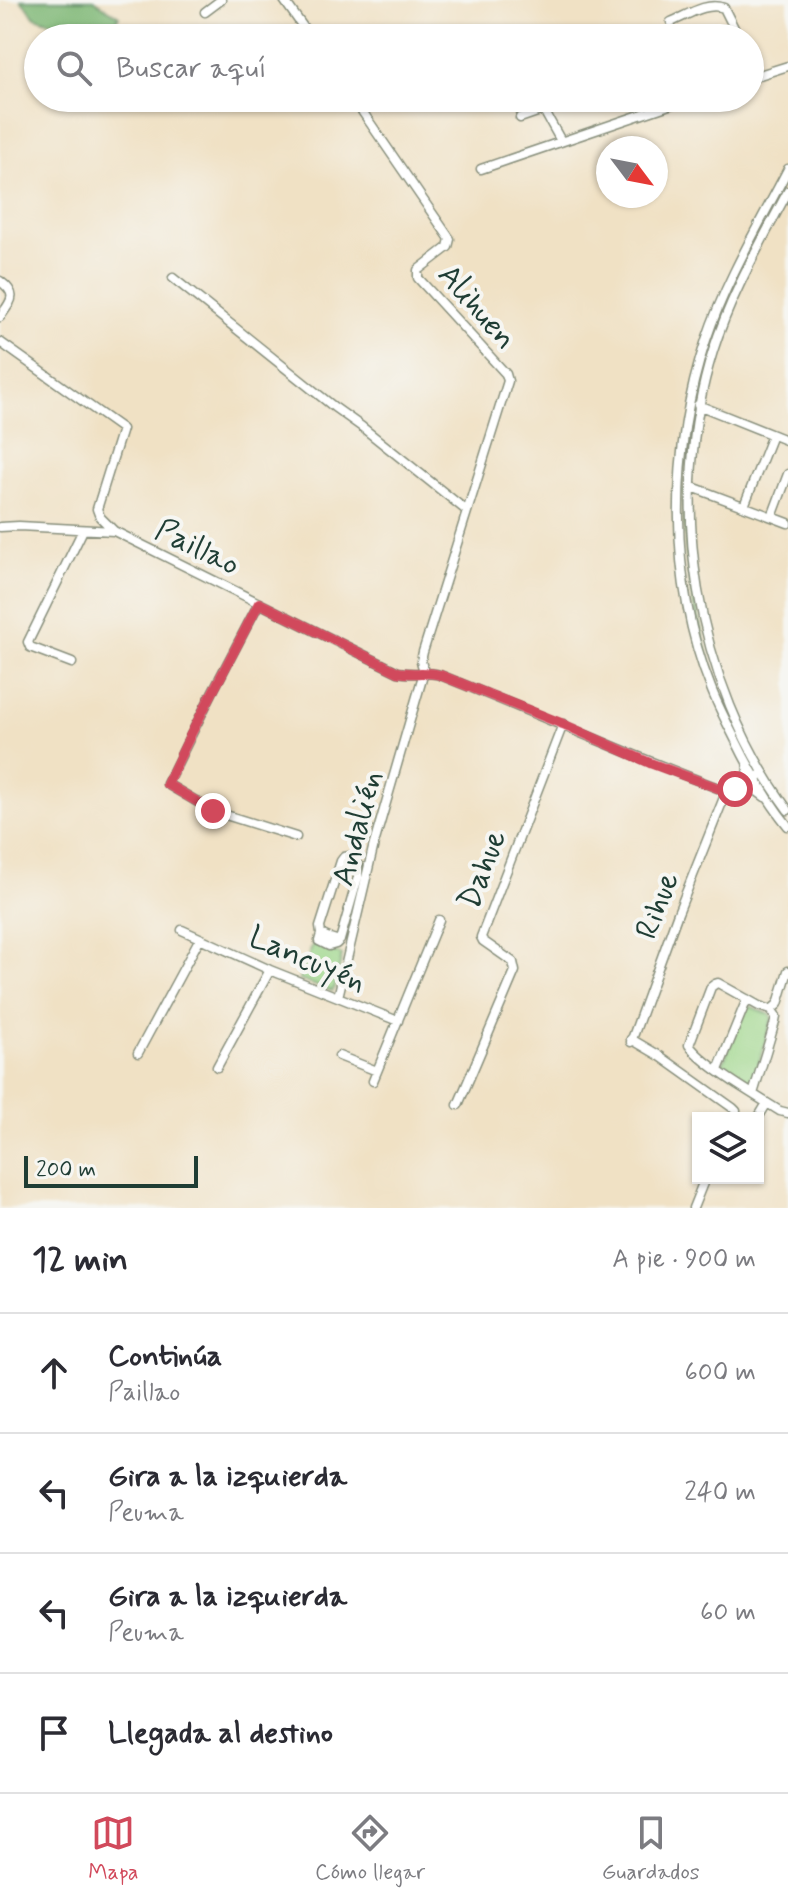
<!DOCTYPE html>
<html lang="es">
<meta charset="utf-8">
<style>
:root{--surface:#fff;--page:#f7f7f7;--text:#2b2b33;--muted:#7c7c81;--line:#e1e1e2;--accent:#d1495b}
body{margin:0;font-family:Mynerve,sans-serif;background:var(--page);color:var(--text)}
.controls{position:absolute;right:24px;bottom:24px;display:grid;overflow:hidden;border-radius:0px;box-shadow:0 2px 6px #0004}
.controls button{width:72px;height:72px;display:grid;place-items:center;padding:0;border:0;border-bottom:2px solid var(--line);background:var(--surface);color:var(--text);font:40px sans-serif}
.compass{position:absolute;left:596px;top:136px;width:72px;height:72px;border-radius:50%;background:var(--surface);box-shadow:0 2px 6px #0004;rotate:122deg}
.scale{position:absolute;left:24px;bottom:20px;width:174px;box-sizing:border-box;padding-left:8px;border:4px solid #1f3d34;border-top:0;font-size:22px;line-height:28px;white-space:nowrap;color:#1f3d34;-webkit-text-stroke:6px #f6f6f2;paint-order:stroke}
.stop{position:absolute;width:24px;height:24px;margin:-18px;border:6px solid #d1495b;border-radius:50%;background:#fff}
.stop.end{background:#d1495b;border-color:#fff;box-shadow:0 2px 8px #0008}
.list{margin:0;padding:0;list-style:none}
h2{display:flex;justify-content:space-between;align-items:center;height:104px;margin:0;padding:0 32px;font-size:34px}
h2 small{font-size:26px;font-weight:400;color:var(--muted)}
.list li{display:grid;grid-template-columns:52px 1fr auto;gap:24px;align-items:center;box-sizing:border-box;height:120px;padding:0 32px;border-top:2px solid var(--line)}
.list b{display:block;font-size:30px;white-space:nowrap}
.list p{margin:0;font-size:26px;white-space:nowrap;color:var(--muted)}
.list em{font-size:26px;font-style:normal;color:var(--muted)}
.icon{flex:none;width:44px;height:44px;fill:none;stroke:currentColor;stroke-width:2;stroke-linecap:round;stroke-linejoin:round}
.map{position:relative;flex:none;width:788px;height:1208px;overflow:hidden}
.search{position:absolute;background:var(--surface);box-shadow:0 2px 6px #0004;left:24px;right:24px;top:24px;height:88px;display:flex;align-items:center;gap:20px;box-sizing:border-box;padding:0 28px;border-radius:44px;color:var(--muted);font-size:30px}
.sheet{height:584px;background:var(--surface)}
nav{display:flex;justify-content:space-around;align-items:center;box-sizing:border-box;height:112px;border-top:2px solid var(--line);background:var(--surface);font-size:22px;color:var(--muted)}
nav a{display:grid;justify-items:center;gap:4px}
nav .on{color:var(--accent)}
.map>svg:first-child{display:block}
</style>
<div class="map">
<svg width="788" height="1208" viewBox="0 0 788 1208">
<rect width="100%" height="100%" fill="#f6f6f2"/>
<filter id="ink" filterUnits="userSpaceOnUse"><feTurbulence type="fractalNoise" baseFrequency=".0125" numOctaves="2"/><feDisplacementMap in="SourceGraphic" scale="16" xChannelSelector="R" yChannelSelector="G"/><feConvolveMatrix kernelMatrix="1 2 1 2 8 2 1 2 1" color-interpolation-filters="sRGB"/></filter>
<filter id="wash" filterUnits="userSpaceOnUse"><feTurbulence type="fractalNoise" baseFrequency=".006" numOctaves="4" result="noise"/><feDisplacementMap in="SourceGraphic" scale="32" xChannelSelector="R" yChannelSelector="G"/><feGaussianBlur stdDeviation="1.8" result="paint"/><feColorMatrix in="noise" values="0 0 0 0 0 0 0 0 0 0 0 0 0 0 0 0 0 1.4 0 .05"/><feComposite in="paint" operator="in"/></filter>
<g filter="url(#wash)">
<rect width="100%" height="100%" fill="#f0e1c4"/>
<path fill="#9dd689" stroke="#5e8a5e" stroke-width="2" d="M 685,488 L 688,490 C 685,574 703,661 739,737 L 737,738 C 698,657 684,579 683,490 Z
M 313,944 L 342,955 L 335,987 L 332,991 L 299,980 Z
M 747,1005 L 771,1015 L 772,1019 L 754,1080 L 750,1085 L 723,1068 L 722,1065 Z"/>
<path fill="#7eb775" stroke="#4e7a54" stroke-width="2" d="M 21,0 L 94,0 L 119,16 L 111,30 L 74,29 L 35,17 Z"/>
</g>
<g filter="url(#ink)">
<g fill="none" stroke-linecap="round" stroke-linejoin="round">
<g stroke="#888f7c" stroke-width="11">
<path id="minor" d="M 284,0 L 311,38
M 205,12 L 221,0
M 671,22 C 686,16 707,1 724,8 L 739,38
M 750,61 L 757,76
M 750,78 L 788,66
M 537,98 L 561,141
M 520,118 L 543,110
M 481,169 L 690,98
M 788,169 C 759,225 726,280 706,340 C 670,448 668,581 711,688 C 717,704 726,721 734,737 C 749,768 766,799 788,826
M 788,191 C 761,243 731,294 713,351 C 666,501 694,682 788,810
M 173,278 L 334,407 L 362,427 L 467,511
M 0,281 C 19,295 11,301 0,317
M 0,342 L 122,429 L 97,509 L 100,517 L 114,531
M 698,405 L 788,441
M 695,488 L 788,523
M 744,506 L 772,435
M 772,517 L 788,474
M 0,527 L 19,526 L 114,531 L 398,672 C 412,675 426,671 440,675 C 533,712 625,753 718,788 C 738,792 747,783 763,773
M 259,603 L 214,689 L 167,784 L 213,811 L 296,837
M 72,663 L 30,647 L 28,642 L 83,530
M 748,767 L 747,778 L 740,788 L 754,789 L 765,797
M 182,930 L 270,970 L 398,1021
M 321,934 L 319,941 L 329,946 L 336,944 L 340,940 L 358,877 L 358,865 L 350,856 L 344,857 L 341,861 L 320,927 L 321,934 C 328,938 333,940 340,940
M 338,997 L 374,844 L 424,672 L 421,661 L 423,652 L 508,381 L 506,374 L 418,278 L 418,270 L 448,247 L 450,239 L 353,98
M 771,1010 L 759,1006 L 718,983 L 715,984 L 711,987 L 689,1045 C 704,1066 756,1096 780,1111 L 788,1113
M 771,1010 L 778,1004 L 788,971
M 631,1039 L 660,1056 L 733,1108 L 736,1111 L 734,1118
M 631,1042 L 678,913 L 725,795 L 724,789
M 138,1053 L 200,938
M 339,1056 L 377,1071
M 217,1067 L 270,970
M 718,1070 L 747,999
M 373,1081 L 439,920
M 753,1094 L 775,1022 L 776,1017 L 771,1010
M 458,1105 L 515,971 L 513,962 L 483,941 L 481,937 L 563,724
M 758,1118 L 767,1103
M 693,1208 L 705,1178"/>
</g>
<use href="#minor" stroke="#fff" stroke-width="8"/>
</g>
</g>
<g fill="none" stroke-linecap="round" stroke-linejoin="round" filter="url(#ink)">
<path stroke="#d1495b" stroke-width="10" d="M 213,811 L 167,784 L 191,734 L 259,603 L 398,672 C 412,675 426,671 440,675 L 563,724 L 650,763 L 718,788 L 735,789"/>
</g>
<g text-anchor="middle" stroke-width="8" stroke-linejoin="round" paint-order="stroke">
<g font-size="32" fill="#1f3d34" stroke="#f6f6f2">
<text transform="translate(478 306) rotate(49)" y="11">Alihuen</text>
<text transform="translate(198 546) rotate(26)" y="11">Paillao</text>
<text transform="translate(356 828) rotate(-75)" y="11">Andalién</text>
<text transform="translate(481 869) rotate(-69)" y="11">Dahue</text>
<text transform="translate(656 905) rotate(-69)" y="11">Rihue</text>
<text transform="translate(308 958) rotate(23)" y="11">Lancuyén</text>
</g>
</g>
</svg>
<div class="controls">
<button><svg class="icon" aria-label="layers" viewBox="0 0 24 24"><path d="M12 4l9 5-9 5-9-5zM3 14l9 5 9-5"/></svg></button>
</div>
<svg class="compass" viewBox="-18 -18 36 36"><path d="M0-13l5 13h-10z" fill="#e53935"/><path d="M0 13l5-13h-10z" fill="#7c7c81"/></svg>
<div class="scale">200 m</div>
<div class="stop" style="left:735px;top:789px"></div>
<div class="stop end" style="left:213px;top:811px"></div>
<div class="search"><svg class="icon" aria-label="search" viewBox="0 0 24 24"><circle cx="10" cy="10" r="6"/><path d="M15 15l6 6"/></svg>Buscar aquí</div>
</div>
<section class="sheet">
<h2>12 min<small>A pie · 900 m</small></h2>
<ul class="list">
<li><svg class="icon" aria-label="ahead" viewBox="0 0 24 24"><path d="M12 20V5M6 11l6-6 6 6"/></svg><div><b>Continúa</b><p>Paillao</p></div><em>600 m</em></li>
<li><svg class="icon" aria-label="left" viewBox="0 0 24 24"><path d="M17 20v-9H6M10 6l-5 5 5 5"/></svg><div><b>Gira a la izquierda</b><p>Peuma</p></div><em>240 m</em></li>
<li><svg class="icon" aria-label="left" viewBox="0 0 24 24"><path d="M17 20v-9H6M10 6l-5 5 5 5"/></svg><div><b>Gira a la izquierda</b><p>Peuma</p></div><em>60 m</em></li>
<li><svg class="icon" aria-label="arrive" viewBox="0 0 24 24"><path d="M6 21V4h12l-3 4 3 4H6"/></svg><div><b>Llegada al destino</b></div></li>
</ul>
</section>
<nav>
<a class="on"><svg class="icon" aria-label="map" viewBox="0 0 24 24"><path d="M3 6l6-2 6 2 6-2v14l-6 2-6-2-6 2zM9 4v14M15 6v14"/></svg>Mapa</a>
<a><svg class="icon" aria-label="directions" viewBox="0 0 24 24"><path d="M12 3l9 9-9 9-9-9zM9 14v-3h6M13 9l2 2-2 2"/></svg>Cómo llegar</a>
<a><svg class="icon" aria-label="saved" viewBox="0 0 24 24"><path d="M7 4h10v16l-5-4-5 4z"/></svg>Guardados</a>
</nav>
